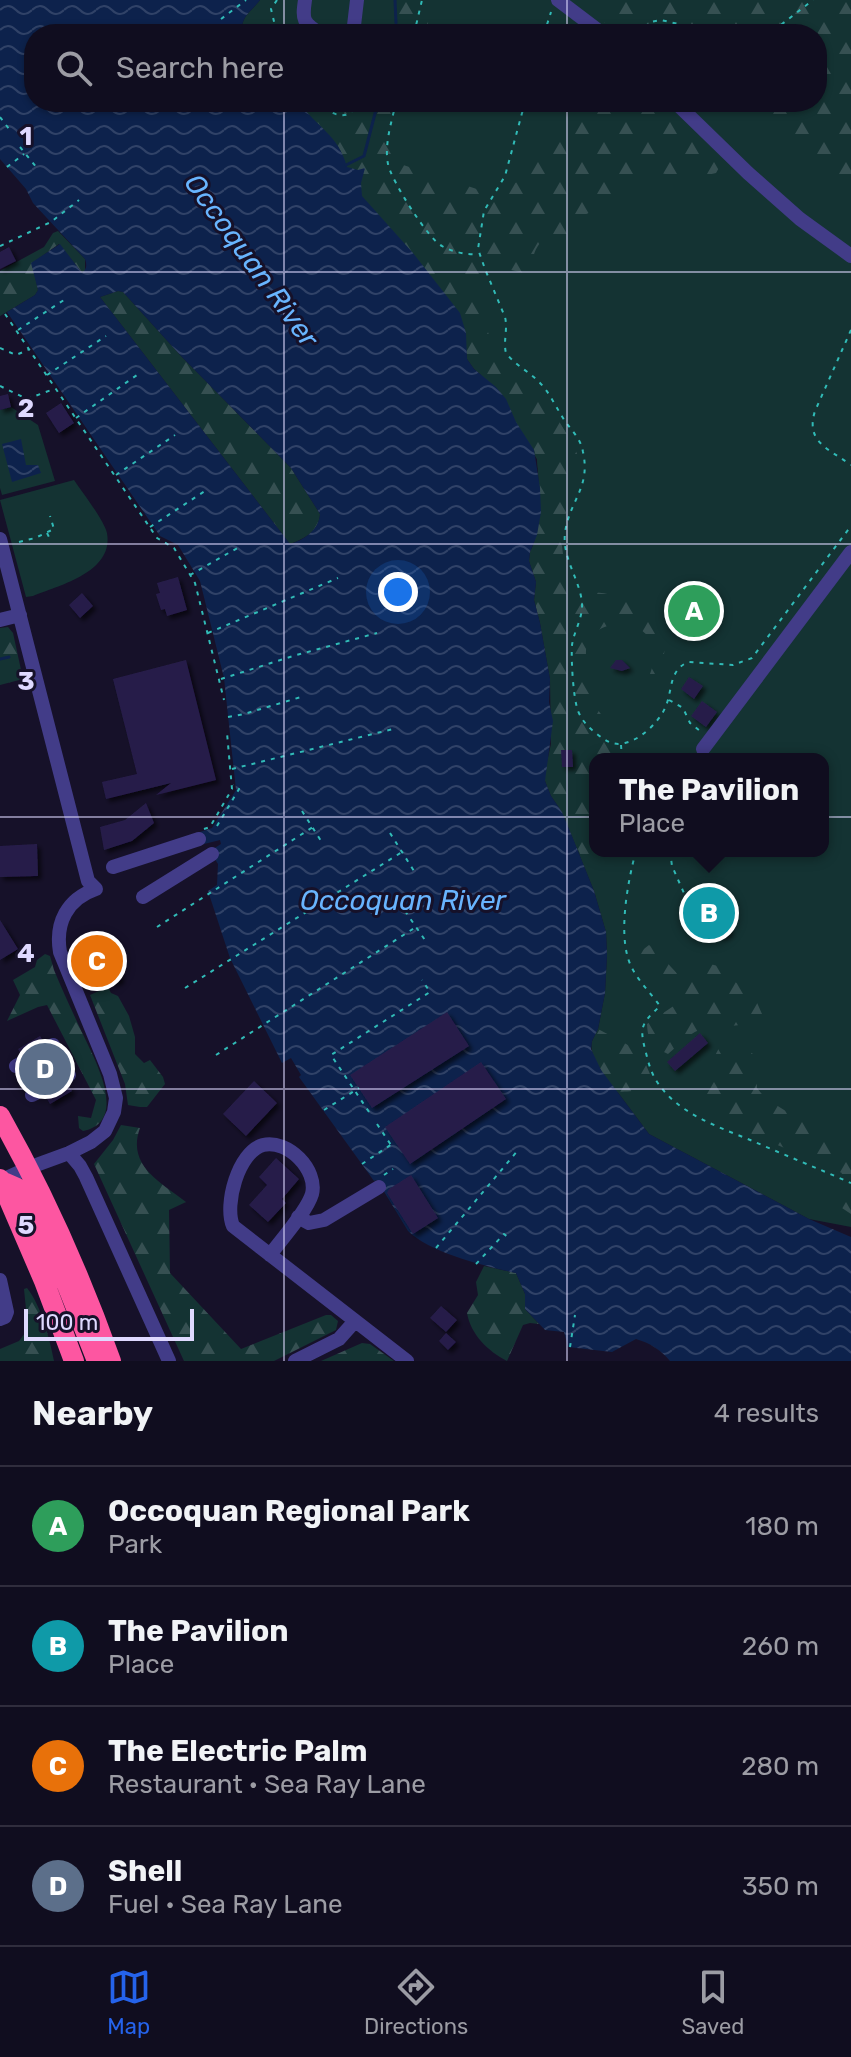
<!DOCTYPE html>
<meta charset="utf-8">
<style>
:root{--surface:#100d1f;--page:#1e1b2c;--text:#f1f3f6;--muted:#9c9ca4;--line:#302d3d;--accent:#2563eb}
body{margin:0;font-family:Rubik,sans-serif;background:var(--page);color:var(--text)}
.scale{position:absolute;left:24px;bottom:20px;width:170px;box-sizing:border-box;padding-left:8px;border:4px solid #dfd9ff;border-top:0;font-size:22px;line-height:28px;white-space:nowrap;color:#dfd9ff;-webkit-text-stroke:6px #161129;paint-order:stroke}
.you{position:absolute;left:398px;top:592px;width:28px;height:28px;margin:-20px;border:6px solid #fff;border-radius:50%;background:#1a73e8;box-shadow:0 0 0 12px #1a73e833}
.badge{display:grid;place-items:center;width:52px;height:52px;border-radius:50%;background:var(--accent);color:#fff;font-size:26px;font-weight:700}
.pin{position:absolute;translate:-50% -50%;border:4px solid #fff;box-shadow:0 2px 8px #0006}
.popup{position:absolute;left:589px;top:753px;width:240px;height:104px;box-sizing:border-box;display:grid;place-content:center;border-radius:16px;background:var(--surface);filter:drop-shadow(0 2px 6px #0005);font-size:26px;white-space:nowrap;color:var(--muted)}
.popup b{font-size:30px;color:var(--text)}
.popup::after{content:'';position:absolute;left:50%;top:100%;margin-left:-16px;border:16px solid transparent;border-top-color:var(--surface)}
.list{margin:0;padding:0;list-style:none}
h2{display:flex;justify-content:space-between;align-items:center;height:104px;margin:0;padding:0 32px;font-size:34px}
h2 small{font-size:26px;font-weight:400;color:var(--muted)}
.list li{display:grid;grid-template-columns:52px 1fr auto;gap:24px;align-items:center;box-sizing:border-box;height:120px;padding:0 32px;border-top:2px solid var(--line)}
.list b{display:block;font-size:30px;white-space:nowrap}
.list p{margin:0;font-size:26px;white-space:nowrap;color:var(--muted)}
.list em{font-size:26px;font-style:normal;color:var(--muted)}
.icon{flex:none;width:44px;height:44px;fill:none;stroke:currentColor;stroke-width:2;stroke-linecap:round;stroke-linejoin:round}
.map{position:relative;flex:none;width:851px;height:1361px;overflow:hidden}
.search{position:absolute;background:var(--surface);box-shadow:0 2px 6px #0004;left:24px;right:24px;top:24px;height:88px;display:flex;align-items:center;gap:20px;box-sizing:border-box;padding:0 28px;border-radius:32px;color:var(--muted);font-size:30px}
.sheet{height:584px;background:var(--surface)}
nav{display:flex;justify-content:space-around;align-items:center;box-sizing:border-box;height:112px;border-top:2px solid var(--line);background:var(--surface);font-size:22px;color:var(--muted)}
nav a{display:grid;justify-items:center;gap:4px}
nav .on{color:var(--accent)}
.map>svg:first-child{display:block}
</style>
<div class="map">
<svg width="851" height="1361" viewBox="0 0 851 1361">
<defs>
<pattern id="forest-firs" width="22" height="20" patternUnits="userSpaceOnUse" patternTransform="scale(2)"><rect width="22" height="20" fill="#143333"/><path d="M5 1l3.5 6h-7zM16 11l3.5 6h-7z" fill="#365052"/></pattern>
<pattern id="water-waves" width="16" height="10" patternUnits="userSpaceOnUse" patternTransform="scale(2)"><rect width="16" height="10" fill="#0d224c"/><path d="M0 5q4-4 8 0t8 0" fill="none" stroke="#304267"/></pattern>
<filter id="shadow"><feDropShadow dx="3.5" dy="3.5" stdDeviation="2" flood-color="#0009"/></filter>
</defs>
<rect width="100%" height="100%" fill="#161129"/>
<path fill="#143333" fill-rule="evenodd" d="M 260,0 L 851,0 L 851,1227 L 809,1219 L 649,1134 L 601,1070 L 592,1042 L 598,1029 L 605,993 L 607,955 L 606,932 L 594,891 L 562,812 L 537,459 L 299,102 L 817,102 L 817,34 L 241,34 C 242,15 249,14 260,0 ZM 595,759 L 823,759 L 823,851 L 595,851 Z
M 11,407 L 38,425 L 55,481 L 2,495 L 0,488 L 0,410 Z
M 74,480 C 82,492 104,520 107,533 C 114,572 60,585 33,596 L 26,597 L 0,500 Z"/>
<path fill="url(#forest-firs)" d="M 382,0 L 434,0 L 426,31 L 383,19 L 381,9 Z
M 581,0 L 851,0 L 851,201 L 813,155 L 744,102 L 817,102 L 817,34 L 644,34 L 633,27 C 606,32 600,18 581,0 Z
M 299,102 C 318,102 323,116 341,120 L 349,102 L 407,102 L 391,161 L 489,193 L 493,178 C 504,182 512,186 522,180 L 525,164 L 531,151 L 554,129 L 609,102 L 657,102 L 720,166 L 716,173 L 703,176 L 681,177 L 660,173 L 630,186 L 625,196 L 610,212 L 591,212 L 584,215 L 583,239 L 578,242 L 550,234 C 536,244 533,253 531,270 L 524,273 L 502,268 L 494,274 L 483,279 L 487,294 L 488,332 L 492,345 L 540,391 L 572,442 L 578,456 L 581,475 L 564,518 L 561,539 L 563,554 L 577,597 C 581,596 584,594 589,593 C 612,589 646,610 665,621 C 667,640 664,659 659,677 L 653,679 L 650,674 C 677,603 554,610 594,679 L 587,686 L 595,706 L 614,732 L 611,739 L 614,759 L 595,759 L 595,851 L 622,851 L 596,858 L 581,856 L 562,812 L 551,796 L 545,781 L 545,771 L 551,744 L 550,679 L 540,623 L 534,600 L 536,582 L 529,561 L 530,552 L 534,543 L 540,488 L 537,459 L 534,450 L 516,422 L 510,405 L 496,387 L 474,369 L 467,359 L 466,333 L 362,196 L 358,170 L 347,167 C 339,136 317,127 299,102 Z
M 58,231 L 85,259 L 85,271 L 83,274 L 59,244 L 32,263 L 38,290 L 35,295 L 0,316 L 0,271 L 44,247 L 53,233 Z
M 118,291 L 123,292 L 181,356 L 291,468 L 320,514 C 319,531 304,539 290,544 L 100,297 Z
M 8,627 L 13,633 L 23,679 L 0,685 L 0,628 Z
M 649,945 C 665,956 669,969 686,980 L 710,964 L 726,968 L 729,977 L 754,996 L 762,1014 C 748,1032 719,1022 699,1030 C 688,1034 677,1047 668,1054 C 652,1046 648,1042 647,1024 L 675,1005 L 636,955 Z
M 45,954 L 50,956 L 54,970 C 62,989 71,1009 80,1028 C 91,1053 132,1121 83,1131 L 79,1128 L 78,1116 L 91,1118 L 96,1100 L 47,1005 L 38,1007 L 7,1021 L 20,995 L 13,980 L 35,967 L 37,960 Z
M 108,987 L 111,993 L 118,996 L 129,1016 L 135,1037 L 135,1054 L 144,1063 L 150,1060 L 163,1077 L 165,1084 L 147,1107 L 140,1107 L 128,1105 L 125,1084 L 90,995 Z
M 598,1029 L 628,1045 L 636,1042 L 653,1081 C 642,1092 632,1091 617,1092 C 609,1081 588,1057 592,1042 C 592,1041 597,1031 598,1029 Z
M 731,1038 L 738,1040 L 756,1057 L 757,1088 L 765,1098 L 851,1152 L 851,1214 L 842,1208 L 834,1190 L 842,1173 L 720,1120 L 705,1098 C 707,1077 712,1057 724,1040 Z
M 121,1125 L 140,1128 C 126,1166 162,1183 186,1202 L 169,1210 L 170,1273 L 241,1349 L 326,1315 L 331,1315 L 338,1321 L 336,1330 L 274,1361 L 184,1361 L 94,1164 L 113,1140 Z
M 484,1266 L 516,1273 L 525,1294 L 525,1309 L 539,1324 L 530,1323 L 523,1325 L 507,1361 C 488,1351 471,1335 467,1313 L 478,1295 L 476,1282 Z
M 27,1288 C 41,1305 50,1340 54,1361 L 0,1361 L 0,1349 L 19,1341 L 28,1329 L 24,1289 Z
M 362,1343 L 370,1344 L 394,1361 L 321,1361 Z"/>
<path fill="url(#water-waves)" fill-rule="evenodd" d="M 0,0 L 260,0 C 249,14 242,15 241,34 L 34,34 L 34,102 L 299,102 C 317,128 338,134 347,167 L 358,170 L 365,168 L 361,183 L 362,196 L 413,253 L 460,313 L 466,333 L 467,359 L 474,369 L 496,387 L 506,399 L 516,422 L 534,450 L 540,488 L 541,512 L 537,535 L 530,552 L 529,561 L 536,582 L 534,600 L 540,623 L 550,679 L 549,702 L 553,721 L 545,781 L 551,796 L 562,812 L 574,841 L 594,891 L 606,932 L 607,955 L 605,993 L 598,1029 L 592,1041 L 591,1049 L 601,1070 L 649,1134 L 809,1219 L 851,1237 L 851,1361 L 670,1361 C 661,1350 650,1343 636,1339 L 612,1352 L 568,1347 L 564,1332 L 545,1330 L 525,1309 L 525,1294 L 516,1273 C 485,1266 430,1253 408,1231 L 377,1180 L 374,1181 L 299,1077 L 301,1075 L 291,1058 L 282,1063 L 230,958 L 209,894 L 208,891 L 217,885 L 218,864 L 210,851 L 221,844 L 220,840 L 200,845 L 197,833 L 212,828 L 236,790 L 224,678 L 200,581 L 178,545 L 160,536 L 7,312 L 35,295 L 38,290 L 31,263 L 60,244 L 82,273 C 87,269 87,265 85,259 L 33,203 L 26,189 L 0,159 ZM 118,291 L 123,292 L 181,356 L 291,468 L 320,514 C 319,530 304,540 290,544 L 100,297 Z
M 21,439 L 26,465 L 38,465 L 41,473 L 12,482 L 2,444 Z"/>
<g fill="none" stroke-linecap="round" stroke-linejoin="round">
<path stroke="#0d224c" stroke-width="3" d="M 395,0 L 396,23
M 346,165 L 364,156 L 378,102
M 0,659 L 9,657"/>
</g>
<path fill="#271d4a" filter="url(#shadow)" d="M 9,247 L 16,261 L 0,269 L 0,252 Z
M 8,394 L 11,407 L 0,410 L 0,396 Z
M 61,403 L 74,423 L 59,433 L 46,413 Z
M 178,577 L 187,610 L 167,616 L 165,609 L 161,610 L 156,594 L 160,593 L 157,583 Z
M 82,593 L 93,606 L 80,618 L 69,605 Z
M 186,660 L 216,780 L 156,795 L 171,783 L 106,799 L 102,782 L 137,774 L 113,679 Z
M 616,660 L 622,660 L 630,668 L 622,671 L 610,668 Z
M 689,677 L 703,686 L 694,699 L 681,689 Z
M 702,701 L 717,712 L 706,727 L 691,716 Z
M 561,750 L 572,750 L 573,767 L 562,767 Z
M 146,803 L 154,823 L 132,841 L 104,850 L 100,827 L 125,820 Z
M 37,844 L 38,876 L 0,877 L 0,846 Z
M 710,888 L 730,933 L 720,937 L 718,933 L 708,937 L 689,893 L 699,889 L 701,892 Z
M 0,920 L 18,949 L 0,960 Z
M 104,933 L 121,980 L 112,983 L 110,978 L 89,985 L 74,944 Z
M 447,1012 L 469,1046 L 372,1108 L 350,1075 Z
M 700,1033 L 708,1043 L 675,1071 L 667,1062 Z
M 40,1036 L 42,1039 L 37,1047 L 38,1053 L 46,1058 L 52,1057 L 59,1069 L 55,1074 L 55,1082 L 60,1087 L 69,1086 L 72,1091 L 50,1104 L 47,1099 L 52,1091 L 50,1085 L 43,1080 L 37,1081 L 30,1070 L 35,1062 L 33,1056 L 26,1051 L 20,1052 L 18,1049 Z
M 481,1062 L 506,1099 L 410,1164 L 385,1127 Z
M 254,1081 L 277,1103 L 246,1136 L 223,1114 Z
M 276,1158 L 299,1179 L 282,1199 L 286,1203 L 268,1222 L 249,1205 L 267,1185 L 259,1177 Z
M 411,1175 L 438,1218 L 413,1234 L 387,1193 L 389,1189 Z
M 441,1306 L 457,1320 L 446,1332 L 430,1318 Z
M 446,1333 L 456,1342 L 448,1350 L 439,1341 Z"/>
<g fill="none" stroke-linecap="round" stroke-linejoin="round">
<path stroke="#342f49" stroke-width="14" stroke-dasharray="14 7" stroke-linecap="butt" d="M 25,1061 L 47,1048
M 42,1090 L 64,1078"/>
<path stroke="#31bbb7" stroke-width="2" stroke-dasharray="4 6" stroke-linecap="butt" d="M 277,0 L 271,9 L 277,34
M 221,19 L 246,0
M 414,34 L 422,0
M 544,34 L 551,12
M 638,34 L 650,22 L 661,20 L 722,34
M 764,34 L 773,31 L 813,0
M 316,102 C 326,109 338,120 351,113 L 355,102
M 396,102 C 392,121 384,144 388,164 C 391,180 428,239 442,246 C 452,252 467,255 478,254
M 525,102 L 505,176 L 484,211 L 478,249 L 485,269 L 505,317 C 508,329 503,342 506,353 C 515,365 528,371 538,381 C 550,392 556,408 565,421 C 572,431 581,439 583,452 C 591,488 569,501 565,533 C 562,558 580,580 582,603 C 583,618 574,631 572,645 C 571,659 573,697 578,711 C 582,721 589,728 597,734 C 606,741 613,746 625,743 C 640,740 659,722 665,708 C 673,691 668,671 688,662 L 733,665 L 752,658 L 851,526
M 0,117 L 9,129
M 20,147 L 37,168
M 7,167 L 24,154
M 0,246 L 51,222 L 79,200
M 5,314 L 157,538 L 174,548 L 195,583 L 224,700
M 18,330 L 67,298
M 851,330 L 815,411 C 805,442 829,449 851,465
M 0,348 L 16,355 L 28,350
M 47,375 L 106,336
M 0,386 L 27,399 L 54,389
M 76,418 L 137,375
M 116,475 L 175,435
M 150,527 L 205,491
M 47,533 L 51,541
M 19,542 L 35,538 L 54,529 L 50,516
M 190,575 L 241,546
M 208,633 L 338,578
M 221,679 L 293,656 L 377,633
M 669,700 L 683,708 L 690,723 L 700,731
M 228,717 L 244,714 L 301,697
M 621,745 L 622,759
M 232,769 L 397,728
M 302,811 L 323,844
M 217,826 L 239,789 L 233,785
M 204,829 L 210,827 L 232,789 L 227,733
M 390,833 L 414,871
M 636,851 C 628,880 619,929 628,958 C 633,976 650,992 660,1006 C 641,1024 639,1027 646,1053 C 649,1065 652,1076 660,1086 C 682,1116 722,1128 755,1142 C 787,1156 819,1169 851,1183
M 670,851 L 672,866 L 687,900
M 405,911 L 427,943
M 157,927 L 313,827
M 185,988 L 402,852
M 216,1055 L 416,927
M 324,1110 L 359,1088
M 369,1112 L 331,1055 L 430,992 L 422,980
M 377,1124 L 391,1145
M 362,1164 L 395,1142
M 384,1175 L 393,1169
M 436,1248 L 519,1149
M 476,1264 L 504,1234 L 509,1238
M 570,1347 L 575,1315"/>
<path stroke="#423c88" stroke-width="14" d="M 305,0 C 302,20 303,23 321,34
M 558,0 L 603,34
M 353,34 L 357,0
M 675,102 L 748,173 L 800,219 L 851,256
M 0,539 L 88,881 L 96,889 C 67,899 55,923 60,952 L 110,1074 L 116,1098 L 114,1112 L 105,1131 L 91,1142 L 69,1153 L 28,1168 L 0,1181
M 0,620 L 20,615
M 703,749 L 851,552
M 113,867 L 199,839
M 143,897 L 212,854
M 47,1048 L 53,1045
M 16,1066 L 25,1061
M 64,1078 L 69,1075
M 32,1095 L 42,1090
M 69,1153 L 80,1166 L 86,1177 L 169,1361
M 298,1217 L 309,1223 L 324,1220 L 379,1187
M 270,1255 C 281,1240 307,1211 312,1194 C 318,1170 288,1139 263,1145 C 238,1152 224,1205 233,1226 L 407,1361
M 0,1280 L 7,1312 L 5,1317 L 0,1319
M 295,1361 L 339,1339 L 355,1321"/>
<path stroke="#fd56a1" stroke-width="20" d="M 0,1116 C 44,1194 81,1277 111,1361
M 0,1179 L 44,1281 L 74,1361
M 1,1181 L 17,1188 L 23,1193 L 67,1285 L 97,1361"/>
</g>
<path fill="none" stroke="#dfd9ff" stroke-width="2" stroke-opacity="0.55" d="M 284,0 L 284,34M 567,0 L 567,34M 284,102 L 284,1361M 567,102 L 567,1361M 0,272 L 851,272M 0,544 L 851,544M 0,817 L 851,817M 0,1089 L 851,1089"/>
<g text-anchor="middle" stroke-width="6" stroke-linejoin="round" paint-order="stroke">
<g font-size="28" font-style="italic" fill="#68b4fe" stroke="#161129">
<text transform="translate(252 260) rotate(54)" y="10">Occoquan River</text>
<text x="403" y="910">Occoquan River</text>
</g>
</g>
<g font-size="26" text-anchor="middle" font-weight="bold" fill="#dfd9ff" stroke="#161129" stroke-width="6" stroke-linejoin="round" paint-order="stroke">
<text x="26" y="145">1</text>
<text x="26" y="417">2</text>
<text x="26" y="690">3</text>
<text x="26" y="962">4</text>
<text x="26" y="1234">5</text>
</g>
</svg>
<div class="scale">100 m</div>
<div class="you"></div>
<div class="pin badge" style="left:694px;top:611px;background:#2e9e5b">A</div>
<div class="pin badge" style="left:709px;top:913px;background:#0f9aa8">B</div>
<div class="popup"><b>The Pavilion</b>Place</div>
<div class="pin badge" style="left:97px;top:961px;background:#e8710a">C</div>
<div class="pin badge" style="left:45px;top:1069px;background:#5c6f8a">D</div>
<div class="search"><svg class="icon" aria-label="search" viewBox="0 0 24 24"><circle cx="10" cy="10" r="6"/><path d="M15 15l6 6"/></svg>Search here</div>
</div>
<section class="sheet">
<h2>Nearby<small>4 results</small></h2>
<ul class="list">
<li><span class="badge" style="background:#2e9e5b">A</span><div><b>Occoquan Regional Park</b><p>Park</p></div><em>180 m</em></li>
<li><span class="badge" style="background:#0f9aa8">B</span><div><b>The Pavilion</b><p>Place</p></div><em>260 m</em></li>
<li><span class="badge" style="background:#e8710a">C</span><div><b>The Electric Palm</b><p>Restaurant · Sea Ray Lane</p></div><em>280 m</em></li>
<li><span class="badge" style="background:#5c6f8a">D</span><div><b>Shell</b><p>Fuel · Sea Ray Lane</p></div><em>350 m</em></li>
</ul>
</section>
<nav>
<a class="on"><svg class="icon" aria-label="map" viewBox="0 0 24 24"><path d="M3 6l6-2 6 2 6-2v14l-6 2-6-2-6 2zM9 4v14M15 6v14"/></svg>Map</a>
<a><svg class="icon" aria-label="directions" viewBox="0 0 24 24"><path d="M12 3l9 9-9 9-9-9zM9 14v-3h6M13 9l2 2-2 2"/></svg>Directions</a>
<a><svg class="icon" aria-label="saved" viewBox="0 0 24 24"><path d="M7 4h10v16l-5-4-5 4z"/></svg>Saved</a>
</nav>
